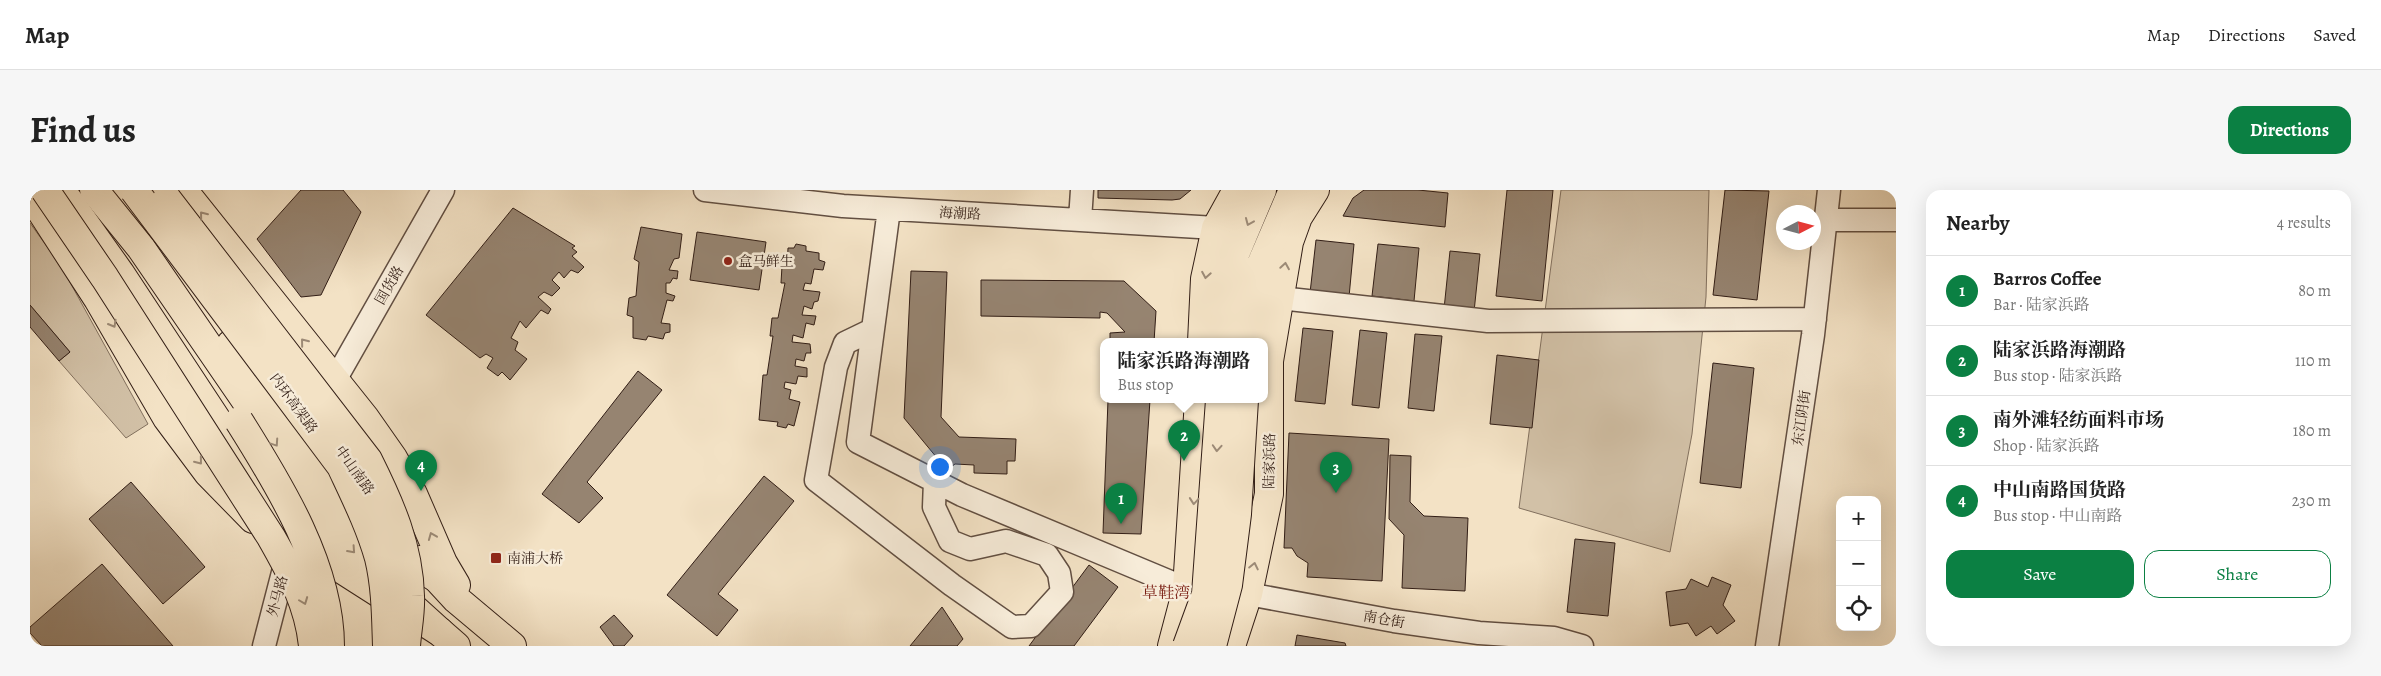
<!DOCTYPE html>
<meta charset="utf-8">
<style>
:root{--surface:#fff;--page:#f6f6f6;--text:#222;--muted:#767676;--line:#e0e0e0;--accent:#0b8043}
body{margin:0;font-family:Alegreya,"Noto Serif SC",serif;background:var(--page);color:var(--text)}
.controls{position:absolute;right:15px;bottom:15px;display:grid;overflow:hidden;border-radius:10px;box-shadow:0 5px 20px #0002}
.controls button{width:45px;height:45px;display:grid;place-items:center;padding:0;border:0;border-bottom:1px solid var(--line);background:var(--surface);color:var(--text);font:25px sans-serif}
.compass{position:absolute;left:1746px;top:15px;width:45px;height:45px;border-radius:50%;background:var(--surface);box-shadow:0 5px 20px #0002;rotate:84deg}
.you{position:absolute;left:909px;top:276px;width:18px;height:18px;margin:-12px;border:4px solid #fff;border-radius:50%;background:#1a73e8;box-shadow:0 0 0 8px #1a73e833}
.badge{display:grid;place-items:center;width:32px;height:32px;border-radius:50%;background:var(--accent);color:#fff;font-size:16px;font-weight:700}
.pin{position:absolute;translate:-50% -41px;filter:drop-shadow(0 1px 2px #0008)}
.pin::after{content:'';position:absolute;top:26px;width:18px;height:15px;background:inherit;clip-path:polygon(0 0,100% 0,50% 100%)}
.popup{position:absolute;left:1070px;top:148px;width:168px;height:65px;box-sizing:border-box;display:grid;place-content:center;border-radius:10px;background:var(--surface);filter:drop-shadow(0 1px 4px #0005);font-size:16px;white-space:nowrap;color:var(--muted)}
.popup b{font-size:19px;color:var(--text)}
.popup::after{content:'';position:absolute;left:50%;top:100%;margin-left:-10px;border:10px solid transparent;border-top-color:var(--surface)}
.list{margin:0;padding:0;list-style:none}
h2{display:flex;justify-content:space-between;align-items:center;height:65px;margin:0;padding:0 20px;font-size:21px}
h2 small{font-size:16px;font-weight:400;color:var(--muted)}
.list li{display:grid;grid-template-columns:32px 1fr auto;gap:15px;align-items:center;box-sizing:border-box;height:70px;padding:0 20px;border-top:1px solid var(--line)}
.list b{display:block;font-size:19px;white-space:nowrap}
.list p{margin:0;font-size:16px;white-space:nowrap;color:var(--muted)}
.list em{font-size:16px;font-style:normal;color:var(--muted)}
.actions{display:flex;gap:10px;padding:15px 20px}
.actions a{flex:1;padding:11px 0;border:1px solid var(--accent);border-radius:15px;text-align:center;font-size:18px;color:var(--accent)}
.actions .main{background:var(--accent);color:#fff}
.icon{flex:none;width:28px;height:28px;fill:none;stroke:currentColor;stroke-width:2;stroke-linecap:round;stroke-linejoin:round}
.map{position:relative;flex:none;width:1866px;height:456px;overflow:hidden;border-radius:15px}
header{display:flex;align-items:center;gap:30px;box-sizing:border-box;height:70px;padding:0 25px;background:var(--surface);border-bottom:1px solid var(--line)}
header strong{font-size:24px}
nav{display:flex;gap:28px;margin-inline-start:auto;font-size:18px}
.intro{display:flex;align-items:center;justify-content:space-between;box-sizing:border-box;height:120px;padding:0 30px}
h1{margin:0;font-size:35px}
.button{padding:12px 22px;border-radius:15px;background:var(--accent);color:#fff;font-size:18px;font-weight:700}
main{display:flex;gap:30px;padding:0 30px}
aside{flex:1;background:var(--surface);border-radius:15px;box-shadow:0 5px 20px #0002}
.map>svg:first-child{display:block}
</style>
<header>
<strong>Map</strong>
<nav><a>Map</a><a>Directions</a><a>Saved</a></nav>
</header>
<div class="intro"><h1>Find us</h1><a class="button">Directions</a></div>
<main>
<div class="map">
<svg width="1866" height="456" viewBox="0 0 1866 456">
<rect width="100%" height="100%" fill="#f3e2c5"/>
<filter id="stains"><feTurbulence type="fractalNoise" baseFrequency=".004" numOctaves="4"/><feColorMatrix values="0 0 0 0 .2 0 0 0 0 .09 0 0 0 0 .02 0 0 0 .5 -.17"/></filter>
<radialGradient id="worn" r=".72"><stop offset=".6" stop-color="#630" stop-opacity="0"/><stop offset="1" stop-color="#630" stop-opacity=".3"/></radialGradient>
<path fill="#d2c1a7" stroke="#82705e" d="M 1531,0 L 1679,0 L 1676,107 L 1662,244 L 1640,362 L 1489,318 Z
M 0,33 L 31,76 L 118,234 L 96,248 L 29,171 L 40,162 L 0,115 Z"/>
<path fill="#968471" stroke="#321e16" d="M 271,0 L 313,0 L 331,22 L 291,105 L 271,107 L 227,49 Z
M 1068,0 L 1161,0 L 1150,9 L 1142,10 L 1068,8 Z
M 1334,0 L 1388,0 L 1418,3 L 1415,37 L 1313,26 L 1323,8 Z
M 1477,0 L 1523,0 L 1512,111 L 1466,106 Z
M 1695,0 L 1739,1 L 1727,110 L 1683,105 Z
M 483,18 L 545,56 L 542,58 L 547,62 L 542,66 L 554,77 L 548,83 L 541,80 L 534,88 L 529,82 L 522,90 L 530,98 L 522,106 L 514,102 L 508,107 L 521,119 L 518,124 L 511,120 L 496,138 L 490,131 L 481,148 L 488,152 L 485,160 L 497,169 L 480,190 L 472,182 L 468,186 L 457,178 L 463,168 L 456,164 L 450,168 L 396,125 Z
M 611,37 L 652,44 L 649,68 L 644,69 L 639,80 L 648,81 L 647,89 L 643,88 L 640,93 L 636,93 L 636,103 L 645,106 L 643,111 L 637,110 L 631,133 L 640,134 L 640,142 L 635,143 L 633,149 L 618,146 L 616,150 L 603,148 L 603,127 L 597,125 L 599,108 L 606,106 L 609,72 L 604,69 Z
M 667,42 L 736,52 L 729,100 L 660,90 Z
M 1286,50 L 1324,54 L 1319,107 L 1280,103 Z
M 766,54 L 776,56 L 776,61 L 789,63 L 789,70 L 795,72 L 793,80 L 784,79 L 781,94 L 775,93 L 773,100 L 790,102 L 788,111 L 784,112 L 782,119 L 774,116 L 772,125 L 786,126 L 784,135 L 776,133 L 773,148 L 763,145 L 762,152 L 780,154 L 781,163 L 776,163 L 774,171 L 766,169 L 765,176 L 777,178 L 777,187 L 768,186 L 766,194 L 755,192 L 754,198 L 761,200 L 759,209 L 770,212 L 764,236 L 758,234 L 756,238 L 747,236 L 748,232 L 729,230 L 733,185 L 737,185 L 743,146 L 740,146 L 742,128 L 748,128 L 755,93 L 751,93 L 752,76 L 757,75 L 758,58 L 764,58 Z
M 1348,54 L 1389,58 L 1384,111 L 1342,106 Z
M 1420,61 L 1450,64 L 1444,122 L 1414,119 Z
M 881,81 L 917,82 L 911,227 L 929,247 L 986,249 L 985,271 L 977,271 L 977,284 L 944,283 L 944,275 L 925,274 L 917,280 L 874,228 Z
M 951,90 L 1094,91 L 1126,121 L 1124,152 L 1080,152 L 1080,143 L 1095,142 L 1077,123 L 1070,122 L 1070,128 L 951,126 Z
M 0,115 L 40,162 L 29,171 L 0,137 Z
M 1273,138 L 1303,141 L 1295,214 L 1265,211 Z
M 1330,140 L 1357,143 L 1349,218 L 1322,215 Z
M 1385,144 L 1412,146 L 1404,221 L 1378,218 Z
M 1467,165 L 1509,170 L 1502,238 L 1460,234 Z
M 1683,173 L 1724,178 L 1711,298 L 1670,293 Z
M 608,181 L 632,200 L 557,292 L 573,308 L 549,333 L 512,304 Z
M 1078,210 L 1120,210 L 1111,344 L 1073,343 Z
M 1259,243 L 1359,249 L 1352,391 L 1277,387 L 1278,373 L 1267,366 L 1262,358 L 1254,358 Z
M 1360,265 L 1381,266 L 1380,312 L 1394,326 L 1438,328 L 1435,401 L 1372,398 L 1374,345 L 1359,329 Z
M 734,286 L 764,311 L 688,404 L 708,420 L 687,446 L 637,405 Z
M 101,292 L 175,377 L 133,414 L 59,329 Z
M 1545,349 L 1585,353 L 1578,426 L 1537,422 Z
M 72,374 L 143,456 L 12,456 L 0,443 L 0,437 Z
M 1059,375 L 1088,397 L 1044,456 L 999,456 Z
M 1682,387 L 1701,395 L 1693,415 L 1705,431 L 1687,444 L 1681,436 L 1666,446 L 1658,433 L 1640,436 L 1636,402 L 1656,399 L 1661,389 L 1678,397 Z
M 912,417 L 933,449 L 927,456 L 880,456 Z
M 584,425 L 603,446 L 594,456 L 584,456 L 570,437 Z
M 1267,445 L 1315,453 L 1316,456 L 1265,456 Z"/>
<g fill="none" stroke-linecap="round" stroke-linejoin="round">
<g stroke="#624f42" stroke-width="25">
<path id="minor" d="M 675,0 L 813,16 L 1186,38
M 859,19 L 828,252 L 932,305 L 1157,399 L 1218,404 L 1364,431 L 1449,443 L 1524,448 L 1552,456
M 1050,30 L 1052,0
M 1796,30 L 1866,30
M 1250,108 L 1458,131 L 1785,129
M 842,140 L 815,153 L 806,177 L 786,290 L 922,395 L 982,437 L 1001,436 L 1032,402 L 1029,383 L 1017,365 L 976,351 L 940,359 L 920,351 L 904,317 L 905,291
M 305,190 L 413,0
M 234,456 L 258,363
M 1737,456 L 1783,145 L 1799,0"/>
</g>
<g stroke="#321e16" stroke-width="30">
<path id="major" d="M 31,0 L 90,83 L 208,262 L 259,331 L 313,380 L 410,442 L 426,456
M 153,0 L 335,228 L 363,268 L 383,304 L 413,373 L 426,395
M 0,4 L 68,109 L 137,228 L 178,283 L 223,329
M 1172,152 L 1175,89 L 1186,38 L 1207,0
M 390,370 L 426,409 L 482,456
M 1142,456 L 1157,399 L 1169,210
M 1201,456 L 1218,404 L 1239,304 L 1239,171 L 1259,52 L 1268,27 L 1285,0"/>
</g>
<g stroke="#321e16" stroke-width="30">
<path id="highway" d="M 64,0 L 111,58 L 306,342 L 335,374 L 410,442
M 1192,152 L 1205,64 L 1232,0
M 1218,152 L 1227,84 L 1263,0
M 201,154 L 324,325 L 375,370 L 405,387"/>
</g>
<use href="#minor" stroke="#f7ecd9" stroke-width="22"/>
<use href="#major" stroke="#f3e2c5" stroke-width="28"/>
<use href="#highway" stroke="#f3e2c5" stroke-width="28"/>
<g stroke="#321e16" stroke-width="30" stroke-linecap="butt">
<path id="highway-bridge" d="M 15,0 L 75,88 L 241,347 C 261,382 279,415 283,456
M 104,0 L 311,276 C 325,306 340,336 349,368 C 356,397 356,427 357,456
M 137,9 L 338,270 C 360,314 379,357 380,406 C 381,422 377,440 376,456
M 209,231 C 250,296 300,377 300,456
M 1157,456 L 1176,404 L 1190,210
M 1182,456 L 1198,395 L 1207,324 L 1214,210"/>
</g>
<use href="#highway-bridge" stroke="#f3e2c5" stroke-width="28"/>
</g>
<defs><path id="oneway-chevron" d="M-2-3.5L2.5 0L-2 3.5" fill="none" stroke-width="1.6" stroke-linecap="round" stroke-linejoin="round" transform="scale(1.25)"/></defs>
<g stroke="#9c8a76">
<use href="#oneway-chevron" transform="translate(173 25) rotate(-129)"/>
<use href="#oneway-chevron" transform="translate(1219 32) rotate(113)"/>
<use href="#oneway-chevron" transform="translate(1255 76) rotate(-81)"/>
<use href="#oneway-chevron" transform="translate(1176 85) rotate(100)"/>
<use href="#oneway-chevron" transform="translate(83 134) rotate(60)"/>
<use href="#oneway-chevron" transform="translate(274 152) rotate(-129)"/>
<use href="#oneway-chevron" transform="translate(245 253) rotate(56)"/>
<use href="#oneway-chevron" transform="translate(1187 258) rotate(94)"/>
<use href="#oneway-chevron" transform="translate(169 271) rotate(51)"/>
<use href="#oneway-chevron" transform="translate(1164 311) rotate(95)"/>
<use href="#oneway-chevron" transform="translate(402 346) rotate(-112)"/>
<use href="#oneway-chevron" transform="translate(322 360) rotate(48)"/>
<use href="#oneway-chevron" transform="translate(1224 376) rotate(-78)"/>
<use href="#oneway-chevron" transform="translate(274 411) rotate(69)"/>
</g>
<g fill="#8f2418" stroke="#f7ecd9" stroke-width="2">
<circle cx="698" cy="71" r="5"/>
<rect x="460" y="362" width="12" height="12" rx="2.5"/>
</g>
<g text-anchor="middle" stroke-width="5" stroke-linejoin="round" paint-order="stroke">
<g font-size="14" fill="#321e16" stroke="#f7ecd9">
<text transform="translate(930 23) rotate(3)" y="5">海潮路</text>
<text transform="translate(359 95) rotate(-60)" y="5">国货路</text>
<text transform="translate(264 213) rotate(54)" y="5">内环高架路</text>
<text transform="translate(1771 228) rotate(-82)" y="5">东江阴街</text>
<text transform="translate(1239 271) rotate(-89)" y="5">陆家浜路</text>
<text transform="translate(325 280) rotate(55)" y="5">中山南路</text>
<text transform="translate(247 406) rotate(-75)" y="5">外马路</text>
<text transform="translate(1354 429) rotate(10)" y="5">南仓街</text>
</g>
<g font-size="14" fill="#321e16" stroke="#f7ecd9" text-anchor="start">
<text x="708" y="76">盒马鲜生</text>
<text x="477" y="373">南浦大桥</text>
</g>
<g font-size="16" fill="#7a1f14" stroke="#f7ecd9">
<text x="1136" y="408">草鞋湾</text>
</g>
</g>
<rect width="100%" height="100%" filter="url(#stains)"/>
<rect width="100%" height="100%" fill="url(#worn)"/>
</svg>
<div class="controls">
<button>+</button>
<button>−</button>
<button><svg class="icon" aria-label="locate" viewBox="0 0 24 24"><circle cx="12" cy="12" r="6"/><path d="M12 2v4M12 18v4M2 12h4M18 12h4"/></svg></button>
</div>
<svg class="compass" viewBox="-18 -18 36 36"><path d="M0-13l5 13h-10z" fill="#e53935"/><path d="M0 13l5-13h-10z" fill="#767676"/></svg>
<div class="you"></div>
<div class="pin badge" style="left:1091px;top:334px">1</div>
<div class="pin badge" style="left:1154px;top:271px">2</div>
<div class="popup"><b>陆家浜路海潮路</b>Bus stop</div>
<div class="pin badge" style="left:1306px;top:303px">3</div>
<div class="pin badge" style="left:391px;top:301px">4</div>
</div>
<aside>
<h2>Nearby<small>4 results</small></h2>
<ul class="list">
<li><span class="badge">1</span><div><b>Barros Coffee</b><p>Bar · 陆家浜路</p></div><em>80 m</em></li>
<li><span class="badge">2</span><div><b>陆家浜路海潮路</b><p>Bus stop · 陆家浜路</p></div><em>110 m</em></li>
<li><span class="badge">3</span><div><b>南外滩轻纺面料市场</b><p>Shop · 陆家浜路</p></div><em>180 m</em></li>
<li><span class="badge">4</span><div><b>中山南路国货路</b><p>Bus stop · 中山南路</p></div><em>230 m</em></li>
</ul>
<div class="actions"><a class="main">Save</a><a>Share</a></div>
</aside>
</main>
